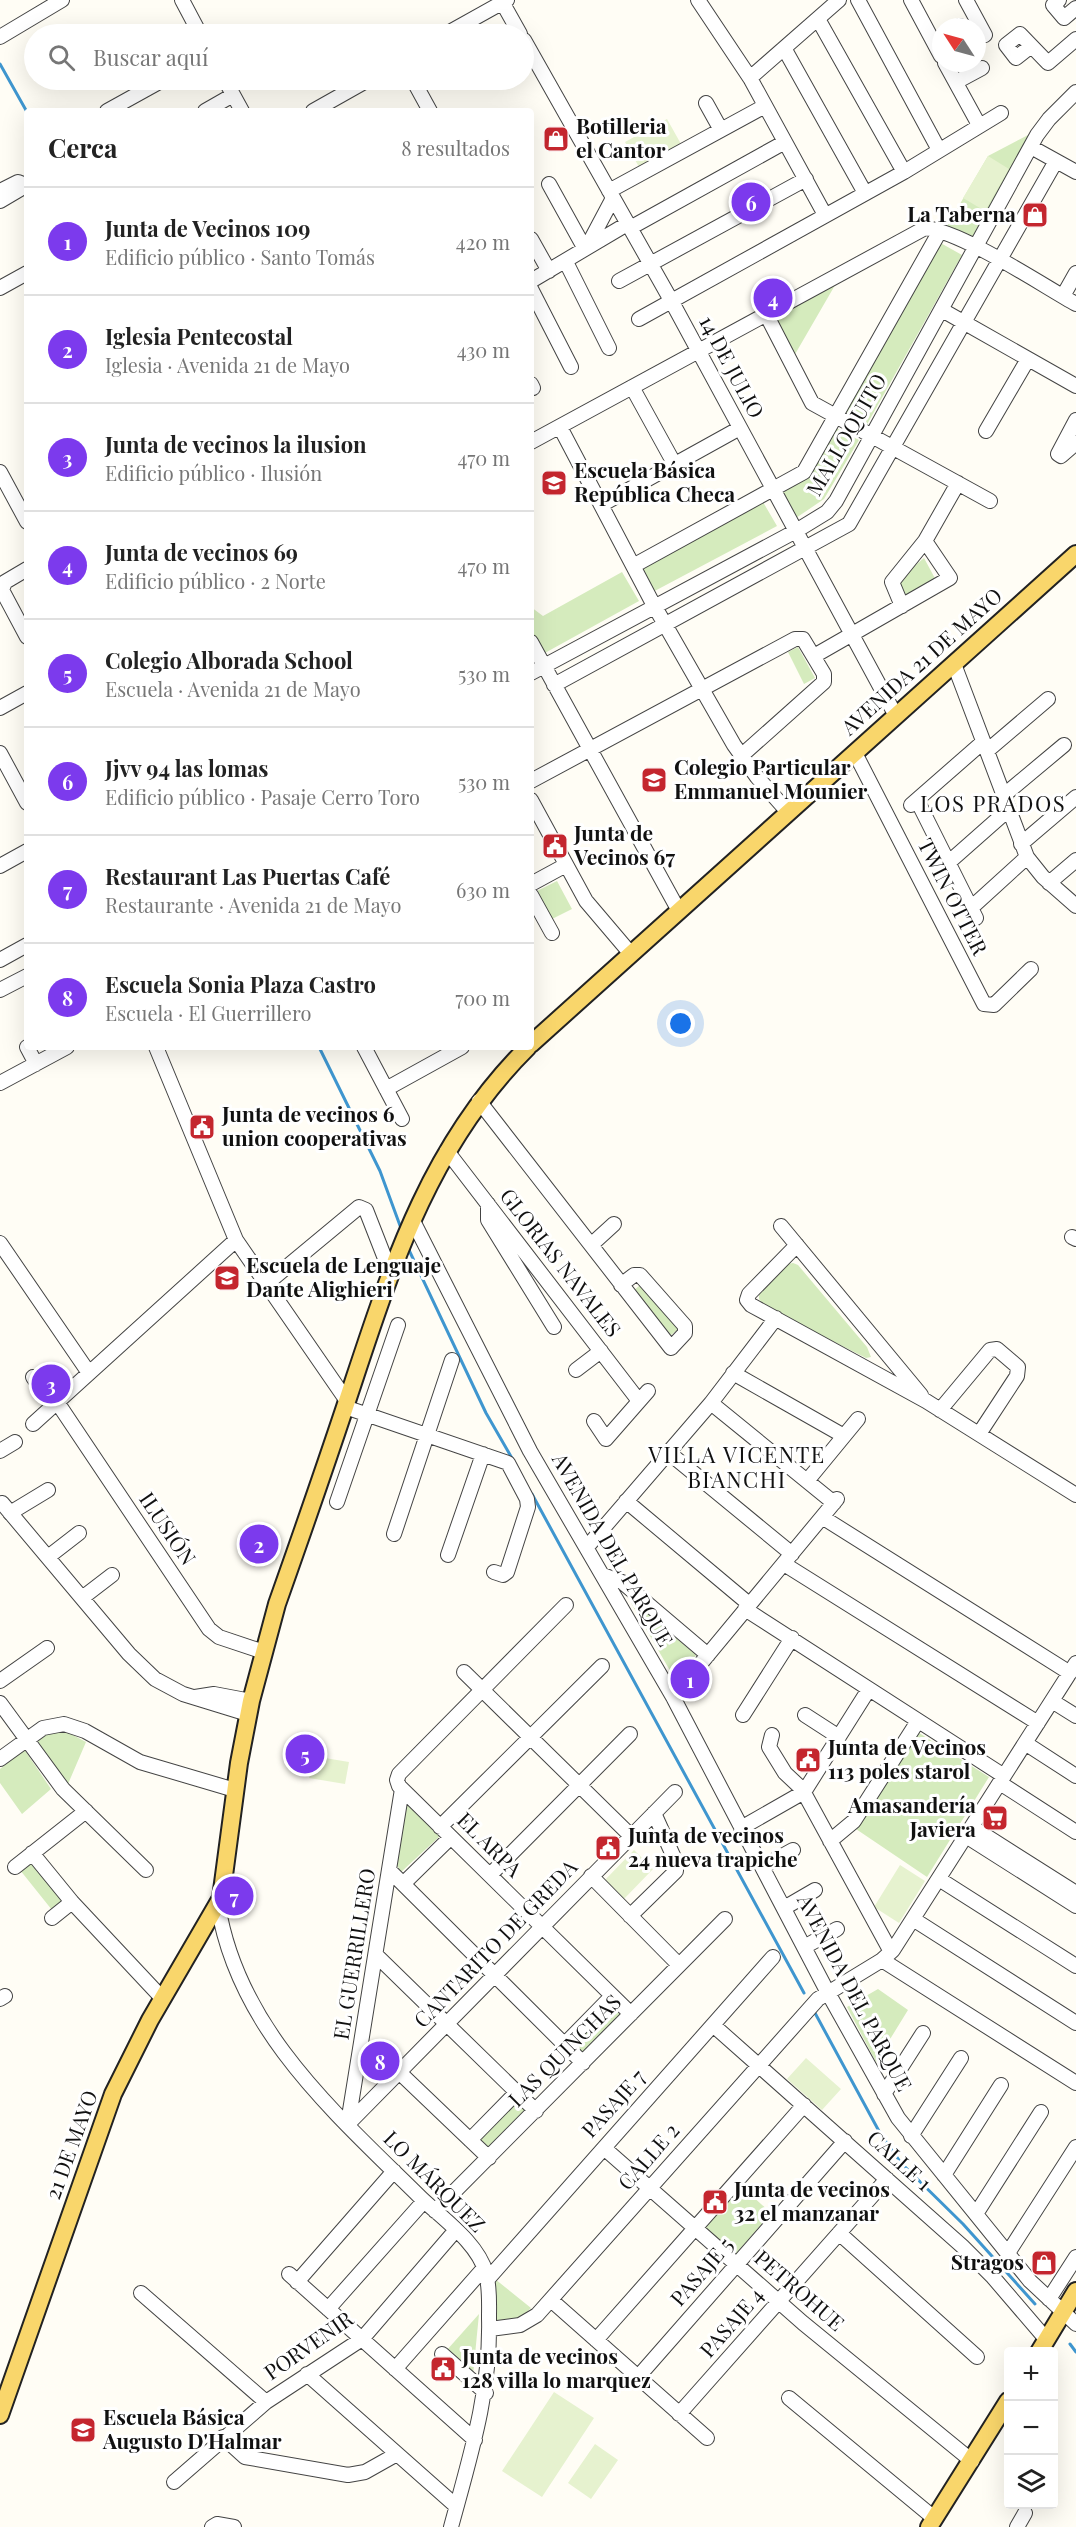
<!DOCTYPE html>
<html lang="es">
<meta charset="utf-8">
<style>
:root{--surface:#fff;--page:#f6f6f6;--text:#222;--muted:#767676;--line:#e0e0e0;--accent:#7c3aed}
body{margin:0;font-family:"Playfair Display",serif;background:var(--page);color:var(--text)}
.controls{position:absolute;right:18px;bottom:18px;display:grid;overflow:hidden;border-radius:6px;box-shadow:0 6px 24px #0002}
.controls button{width:54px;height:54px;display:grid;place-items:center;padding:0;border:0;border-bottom:2px solid var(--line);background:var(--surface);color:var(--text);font:30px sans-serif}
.compass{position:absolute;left:932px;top:18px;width:54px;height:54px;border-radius:50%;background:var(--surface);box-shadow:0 6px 24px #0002;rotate:306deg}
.you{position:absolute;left:681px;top:1024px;width:21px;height:21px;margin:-15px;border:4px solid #fff;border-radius:50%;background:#1a73e8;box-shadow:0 0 0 9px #1a73e833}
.badge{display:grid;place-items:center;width:39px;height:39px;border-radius:50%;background:var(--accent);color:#fff;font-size:20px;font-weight:700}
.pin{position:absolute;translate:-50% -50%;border:3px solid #fff;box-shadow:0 2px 6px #0006}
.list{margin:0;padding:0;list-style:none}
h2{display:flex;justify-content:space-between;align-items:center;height:78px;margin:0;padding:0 24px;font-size:26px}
h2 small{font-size:20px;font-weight:400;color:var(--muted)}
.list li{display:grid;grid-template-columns:39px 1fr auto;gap:18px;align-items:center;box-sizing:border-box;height:108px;padding:0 24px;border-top:2px solid var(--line)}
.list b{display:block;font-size:22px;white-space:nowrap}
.list p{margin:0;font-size:20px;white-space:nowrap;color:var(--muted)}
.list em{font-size:20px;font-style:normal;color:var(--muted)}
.icon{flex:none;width:33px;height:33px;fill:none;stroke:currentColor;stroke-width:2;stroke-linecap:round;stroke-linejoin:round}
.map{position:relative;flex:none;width:1076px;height:2527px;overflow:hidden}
.search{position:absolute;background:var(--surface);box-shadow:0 6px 24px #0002;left:24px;top:24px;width:510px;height:66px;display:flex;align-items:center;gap:15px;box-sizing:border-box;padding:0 21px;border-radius:33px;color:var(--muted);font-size:22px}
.panel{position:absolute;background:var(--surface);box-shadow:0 6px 24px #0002;left:24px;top:108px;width:510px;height:942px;border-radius:6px}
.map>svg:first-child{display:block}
</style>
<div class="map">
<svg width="1076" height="2527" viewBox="0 0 1076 2527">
<rect width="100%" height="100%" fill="#fffdf5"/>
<path fill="#d5ebbd" d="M 1030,134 L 971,239 L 947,226 L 988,156 Z
M 937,241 L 962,255 L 865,428 L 841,415 Z
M 838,280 L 794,356 L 773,313 Z
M 834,427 L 859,440 L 824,499 L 793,520 L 779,495 L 803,479 Z
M 763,502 L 777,526 L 649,594 L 637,570 Z
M 924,558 L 938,584 L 905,603 L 895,582 Z
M 622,572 L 639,601 L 543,654 L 531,632 L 531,607 L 543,616 Z
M 798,647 L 815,678 L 804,684 L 788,652 Z
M 557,881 L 572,909 L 548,921 L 533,893 Z
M 793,1263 L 798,1265 L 867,1347 L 871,1357 L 866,1358 L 765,1307 L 759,1299 L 759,1293 L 788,1264 Z
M 645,1281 L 683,1325 L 671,1335 L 633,1291 Z
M 631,1603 L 640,1607 L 696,1655 L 676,1681 Z
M 916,1731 L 989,1777 L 927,1877 L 853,1827 Z
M 52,1733 L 69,1733 L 86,1742 L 68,1784 L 51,1764 L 36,1738 Z
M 24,1749 L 51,1789 L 22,1814 L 0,1783 L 0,1769 Z
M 405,1801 L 440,1836 L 401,1872 L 396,1864 Z
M 32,1862 L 63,1901 L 52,1910 L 20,1870 Z
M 878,1989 L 908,2010 L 876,2062 L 847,2007 Z
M 611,2001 L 626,2014 L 583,2058 L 568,2044 Z
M 516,2097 L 530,2111 L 489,2154 L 474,2140 Z
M 739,2184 L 771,2213 L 735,2255 L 702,2227 Z
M 495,2279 L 531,2308 L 518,2320 L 495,2323 Z
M 479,2314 L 473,2375 L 446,2351 Z"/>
<path fill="#e6f2cf" d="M 667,119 L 681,144 L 639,167 L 625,142 Z
M 988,156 L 1009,169 L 985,211 L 963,198 Z
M 313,1756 L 349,1762 L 345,1784 L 309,1778 Z
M 634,1850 L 653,1869 L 623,1900 L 604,1881 Z
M 900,1865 L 925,1881 L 899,1923 L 874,1907 Z
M 806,2058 L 841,2089 L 822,2110 L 787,2079 Z
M 554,2392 L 594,2418 L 542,2497 L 502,2471 Z
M 595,2444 L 618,2460 L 591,2499 L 568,2483 Z"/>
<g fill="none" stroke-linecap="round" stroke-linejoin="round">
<path stroke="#3f96cf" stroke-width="3" d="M 0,64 L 27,112
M 319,1047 L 380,1171 L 402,1231
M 408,1248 L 486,1413 L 513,1460
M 532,1494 L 804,1993
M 815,2013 L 880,2133 L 901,2163 L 963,2224 L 1035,2304
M 1070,2344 L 1076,2352"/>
<g stroke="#444" stroke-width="16">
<path id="minor" d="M 182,0 L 200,34
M 501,0 L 520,34
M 698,0 L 750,78 L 825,215
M 858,0 L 939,150
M 911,0 L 941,56
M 966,0 L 985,35
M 1059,0 L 1053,5 L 1064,18 L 1076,8
M 818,19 L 904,172
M 959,27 L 960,26
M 446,34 L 507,0
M 0,37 L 62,0
M 524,40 L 672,302 L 896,716
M 1030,47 L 1016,58 L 1006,45 L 1020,34 L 1048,63 L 1076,39
M 784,48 L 865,193
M 945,63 L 979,125
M 750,78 L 839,0
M 225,80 L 242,111
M 413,80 L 430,111
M 956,82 L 982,68
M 706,103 L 721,130
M 107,111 L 163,80
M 205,111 L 233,95
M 313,111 L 368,80
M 1031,147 L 1076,172
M 549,184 L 585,249
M 0,191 L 18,182 L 23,184 L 22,188 L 0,201
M 609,191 L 765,106
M 630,228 L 785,142
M 531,239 L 549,271
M 587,247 L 613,198
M 566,262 L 609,348
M 531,281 L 627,224
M 619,281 L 806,179
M 0,288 L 27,273
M 531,289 L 571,367
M 1063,296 L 1076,273
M 942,310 L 1076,386
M 766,314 L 812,403 L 990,501
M 639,319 L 904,172 L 1001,113
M 531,384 L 533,388
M 632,387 L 675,465
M 1076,420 L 1058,454 L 1061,456 L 1076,443
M 560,427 L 651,600 L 734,745 L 757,777 L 788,812
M 986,431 L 1028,359
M 531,442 L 925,228 C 961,231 1042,285 1076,304
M 0,472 L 27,522
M 601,505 L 740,428
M 633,566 L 804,472 L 940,231
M 27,569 L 5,582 L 2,590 L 27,637
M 902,606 L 892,582 L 925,541 L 958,483
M 531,642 L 679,911
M 814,656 L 950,578 L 925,541
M 954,664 L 1027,857 L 1043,877 L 1076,906
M 531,673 L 796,531 L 827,512 L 836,501 L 1037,135 L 1049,119 L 1076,92
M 554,685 L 849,524 L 1056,161
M 0,708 L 27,693
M 987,751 L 1048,699
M 0,753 L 27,803
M 855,753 L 984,1004 L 994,1005 L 1031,969
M 531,781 L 795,639 L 803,639 L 824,674 L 824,682 L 741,756
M 1003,796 L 1064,745
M 531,800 L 586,901 L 631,954
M 917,800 L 976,918
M 911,805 L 983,742
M 1021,844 L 1076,797
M 948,863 L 1008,810
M 0,866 L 27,851
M 1049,883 L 1076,860
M 531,884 L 566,865
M 531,895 L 552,933
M 971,908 L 1027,857
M 0,960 L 27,945
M 0,990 L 27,976
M 27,1047 L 36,1064
M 156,1047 L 236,1240 L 347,1401
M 364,1047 L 402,1119
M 0,1083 L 67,1047
M 386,1089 L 462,1047
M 479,1101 L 671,1348 L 685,1333 L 685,1326 L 640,1275 L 634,1275 L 621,1285
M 447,1151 L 639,1401
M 488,1204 L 488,1220 L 554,1327
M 413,1221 L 530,1451 L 673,1697 L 827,1991 L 898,2118 L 1030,2281 L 1076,2324
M 781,1226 L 921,1395
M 1072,1237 L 1076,1239
M 0,1243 L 89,1373
M 591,1245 L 614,1224
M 797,1245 L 749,1294 L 747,1300 L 751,1305 L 926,1401 L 1076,1495
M 265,1285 L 359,1207 L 366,1210 L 384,1256 L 392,1267
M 576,1370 L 601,1351
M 733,1373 L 844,1436
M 33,1377 L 53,1406
M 57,1402 L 209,1629 L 219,1637 L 264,1652
M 711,1403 L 834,1503
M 345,1407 L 508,1463 L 527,1499 L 528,1507 L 507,1572 L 503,1575 L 494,1572
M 940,1410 L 990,1350 L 997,1349 L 1018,1367 L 1017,1376 L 979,1434
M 594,1421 L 606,1439 L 648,1391
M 33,1424 L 236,1240
M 0,1451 L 15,1442
M 668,1452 L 792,1554
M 807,1481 L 858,1419
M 626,1501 L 749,1604
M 337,1502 L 398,1325
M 2,1503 L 129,1654 L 155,1679 L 183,1694 L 248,1714
M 10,1513 L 48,1490
M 822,1517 L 1070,1673
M 394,1534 L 452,1360
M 587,1547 L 711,1403 L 776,1318
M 448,1555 L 483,1454
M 48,1557 L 79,1533
M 784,1564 L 1038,1723
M 603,1575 L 622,1582 L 708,1655
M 82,1598 L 112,1575
M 566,1605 L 399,1774 L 397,1780 L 399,1786 L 631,2014
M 745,1609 L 1004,1776
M 464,1672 L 631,1836
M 0,1681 L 47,1648
M 195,1697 L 214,1694 L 251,1701
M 673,1697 L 837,1499
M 1052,1701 L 1076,1716
M 0,1703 L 63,1789 L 146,1870
M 743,1715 L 792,1638
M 805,1715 L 839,1737
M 772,1735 L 769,1747 L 785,1773 L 802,1789 L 891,1952
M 1025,1743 L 1076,1776
M 0,1759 L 43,1728 L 64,1724 L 85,1731 L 140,1762 L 235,1790
M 1000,1783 L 1076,1832
M 440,1827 L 602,1666
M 972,1827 L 1076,1893
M 741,1828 L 804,1792 L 869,1689
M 966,1836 L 1076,1906
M 830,1841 L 854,1821 L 918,1721
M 32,1853 L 72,1902 L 162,1998
M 15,1867 L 86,1811
M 762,1867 L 793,1850
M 389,1870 L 583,2063
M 490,1875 L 630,1734
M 591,1876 L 679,1965
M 939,1879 L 1076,1966
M 403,1884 L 451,1837
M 218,1905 C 238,2030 335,2113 421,2198 C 443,2219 478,2243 486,2273 C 490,2288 489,2303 489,2318 C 491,2391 470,2457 451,2527
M 784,1908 L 815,1890
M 630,1916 L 676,1871 L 676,1862 L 654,1813
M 52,1918 L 72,1902
M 913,1919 L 1076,2023
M 804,1947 L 837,1929
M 376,1955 L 536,2111
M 882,1960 L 1076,2083
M 0,1999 L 5,1996
M 713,2025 L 962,2246 L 992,2276 L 1046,2339
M 564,2045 L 612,1996
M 399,2072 L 489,2158
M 884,2094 L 923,2033
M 348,2123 L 402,1789
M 347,2125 L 675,1792
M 911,2136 L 961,2058
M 470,2140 L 517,2092
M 604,2148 L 803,2323 L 972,2461
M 944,2175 L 1001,2085
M 435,2211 L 725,1919
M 976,2214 L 1041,2112
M 839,2233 L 977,2357
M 1008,2253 L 1076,2147
M 289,2274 L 475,2440
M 487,2280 L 773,1957
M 297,2282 L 394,2171
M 141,2293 L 266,2402
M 1049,2299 L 1076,2257
M 551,2300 L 707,2438
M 328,2309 L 424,2201
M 490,2329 L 520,2325 L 537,2315 L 818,1999 L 882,1960 L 893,1950 L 1076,1663
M 596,2340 L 804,2105
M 442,2354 L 486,2393
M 395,2369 L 484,2268
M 307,2374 L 456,2506
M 638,2377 L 845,2141
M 789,2398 L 934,2518
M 679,2414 L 887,2179
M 223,2437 L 245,2457 L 348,2475 L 365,2472 L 397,2454
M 174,2482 L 266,2402 L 362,2339 L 455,2231
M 212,2527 L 217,2524 L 234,2527
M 1017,2527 L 1025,2513"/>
</g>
<g stroke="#222" stroke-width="20">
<path id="major" d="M 531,1044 L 1076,554
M 1039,2352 L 1076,2291
M 0,2415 L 113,2094 L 150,2020 L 221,1898 L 239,1763 L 251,1701 L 277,1604 C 300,1539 323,1473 345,1407 C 389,1275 426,1148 528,1047
M 929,2527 L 1008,2401"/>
</g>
<use href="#minor" stroke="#fff" stroke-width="14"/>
<use href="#major" stroke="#f9d66b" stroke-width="16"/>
</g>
<defs>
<g id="shop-square" transform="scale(1.35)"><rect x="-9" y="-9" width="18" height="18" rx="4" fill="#c4262e" stroke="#fff"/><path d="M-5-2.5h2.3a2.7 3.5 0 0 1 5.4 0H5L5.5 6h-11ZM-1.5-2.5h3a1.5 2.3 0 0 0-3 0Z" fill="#fff"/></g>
<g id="school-square" transform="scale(1.35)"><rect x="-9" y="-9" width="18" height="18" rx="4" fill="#c4262e" stroke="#fff"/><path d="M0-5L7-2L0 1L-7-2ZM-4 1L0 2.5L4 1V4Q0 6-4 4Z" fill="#fff"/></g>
<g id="civic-square" transform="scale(1.35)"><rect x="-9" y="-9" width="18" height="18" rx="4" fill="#c4262e" stroke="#fff"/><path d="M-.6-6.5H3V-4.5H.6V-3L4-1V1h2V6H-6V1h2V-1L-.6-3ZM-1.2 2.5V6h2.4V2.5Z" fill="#fff"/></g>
<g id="supermarket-square" transform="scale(1.35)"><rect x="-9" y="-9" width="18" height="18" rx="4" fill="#c4262e" stroke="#fff"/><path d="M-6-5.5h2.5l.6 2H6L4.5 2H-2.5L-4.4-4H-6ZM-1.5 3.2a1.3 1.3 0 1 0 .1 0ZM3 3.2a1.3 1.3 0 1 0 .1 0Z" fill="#fff"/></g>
</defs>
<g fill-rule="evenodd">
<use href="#shop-square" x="556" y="139"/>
<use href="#shop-square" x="1035" y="215"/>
<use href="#school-square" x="554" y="483"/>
<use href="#school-square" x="654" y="780"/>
<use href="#civic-square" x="555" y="846"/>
<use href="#civic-square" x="202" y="1127"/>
<use href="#school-square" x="227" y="1278"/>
<use href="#civic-square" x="808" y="1760"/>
<use href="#supermarket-square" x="995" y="1818"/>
<use href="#civic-square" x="608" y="1848"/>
<use href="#civic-square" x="715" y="2202"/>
<use href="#shop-square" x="1044" y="2263"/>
<use href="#civic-square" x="443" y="2369"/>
<use href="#school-square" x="83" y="2430"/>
</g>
<g text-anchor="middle" stroke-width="6" stroke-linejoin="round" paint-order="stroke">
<g font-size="21" font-weight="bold" fill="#111" stroke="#fff" text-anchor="start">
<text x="576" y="134">Botilleria<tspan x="576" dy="24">el Cantor</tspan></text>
<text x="1016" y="222" text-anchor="end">La Taberna</text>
<text x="574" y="478">Escuela Básica<tspan x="574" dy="24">República Checa</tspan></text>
<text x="674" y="775">Colegio Particular<tspan x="674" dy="24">Emmanuel Mounier</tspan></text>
<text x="574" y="841">Junta de<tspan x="574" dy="24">Vecinos 67</tspan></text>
<text x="222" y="1122">Junta de vecinos 6<tspan x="222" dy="24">union cooperativas</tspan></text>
<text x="246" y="1273">Escuela de Lenguaje<tspan x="246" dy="24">Dante Alighieri</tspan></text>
<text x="828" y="1755">Junta de Vecinos<tspan x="828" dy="24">113 poles starol</tspan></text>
<text x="976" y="1813" text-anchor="end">Amasandería<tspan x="976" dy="24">Javiera</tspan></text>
<text x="628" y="1843">Junta de vecinos<tspan x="628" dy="24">24 nueva trapiche</tspan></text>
<text x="734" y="2197">Junta de vecinos<tspan x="734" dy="24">32 el manzanar</tspan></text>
<text x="1024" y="2270" text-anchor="end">Stragos</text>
<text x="462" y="2364">Junta de vecinos<tspan x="462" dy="24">128 villa lo marquez</tspan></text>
<text x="103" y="2425">Escuela Básica<tspan x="103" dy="24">Augusto D'Halmar</tspan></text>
</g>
<g font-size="21" fill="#111" stroke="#fff">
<text transform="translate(731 367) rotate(62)" y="7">14 DE JULIO</text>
<text transform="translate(847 435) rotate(-60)" y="7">MALLOQUITO</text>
<text transform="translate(922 662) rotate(-42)" y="7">AVENIDA 21 DE MAYO</text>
<text transform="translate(952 897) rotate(63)" y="7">TWIN OTTER</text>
<text transform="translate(560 1263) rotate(52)" y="7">GLORIAS NAVALES</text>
<text transform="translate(167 1529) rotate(56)" y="7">ILUSIÓN</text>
<text transform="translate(612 1550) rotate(60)" y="7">AVENIDA DEL PARQUE</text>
<text transform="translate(489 1845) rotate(45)" y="7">EL ARPA</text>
<text transform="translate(496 1944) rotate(-46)" y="7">CANTARITO DE GREDA</text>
<text transform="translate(355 1954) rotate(-81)" y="7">EL GUERRILLERO</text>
<text transform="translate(854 1993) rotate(62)" y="7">AVENIDA DEL PARQUE</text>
<text transform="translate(565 2051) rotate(-45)" y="7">LAS QUINCHAS</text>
<text transform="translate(614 2104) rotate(-48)" y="7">PASAJE 7</text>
<text transform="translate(72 2145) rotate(-70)" y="7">21 DE MAYO</text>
<text transform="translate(649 2157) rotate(-49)" y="7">CALLE 2</text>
<text transform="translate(899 2161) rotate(42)" y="7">CALLE 1</text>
<text transform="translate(434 2182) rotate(45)" y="7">LO MÁRQUEZ</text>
<text transform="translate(702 2272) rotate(-49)" y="7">PASAJE 5</text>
<text transform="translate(799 2291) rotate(41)" y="7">PETROHUE</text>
<text transform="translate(732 2323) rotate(-49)" y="7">PASAJE 4</text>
<text transform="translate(309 2346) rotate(-35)" y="7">PORVENIR</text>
</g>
<g font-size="22" letter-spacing="1.5" fill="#111" stroke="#fff">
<text x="993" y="812">LOS PRADOS</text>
<text x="737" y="1463">VILLA VICENTE<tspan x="737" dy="25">BIANCHI</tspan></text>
</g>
</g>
</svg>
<div class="controls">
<button>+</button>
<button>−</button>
<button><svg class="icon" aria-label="layers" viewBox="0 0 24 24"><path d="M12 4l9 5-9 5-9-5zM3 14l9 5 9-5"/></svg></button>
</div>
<svg class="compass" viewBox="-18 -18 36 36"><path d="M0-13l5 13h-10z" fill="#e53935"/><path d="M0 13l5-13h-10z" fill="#767676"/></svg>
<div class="you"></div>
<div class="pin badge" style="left:690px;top:1679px">1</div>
<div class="pin badge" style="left:259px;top:1544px">2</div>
<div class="pin badge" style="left:51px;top:1384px">3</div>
<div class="pin badge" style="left:773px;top:298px">4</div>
<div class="pin badge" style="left:305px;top:1754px">5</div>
<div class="pin badge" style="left:751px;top:202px">6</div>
<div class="pin badge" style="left:234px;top:1896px">7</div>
<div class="pin badge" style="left:380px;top:2061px">8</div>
<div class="search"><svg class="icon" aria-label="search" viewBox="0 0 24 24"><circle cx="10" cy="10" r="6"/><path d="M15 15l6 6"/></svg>Buscar aquí</div>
<section class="panel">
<h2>Cerca<small>8 resultados</small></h2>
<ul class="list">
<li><span class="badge">1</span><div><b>Junta de Vecinos 109</b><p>Edificio público · Santo Tomás</p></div><em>420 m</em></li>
<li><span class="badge">2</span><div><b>Iglesia Pentecostal</b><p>Iglesia · Avenida 21 de Mayo</p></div><em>430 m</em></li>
<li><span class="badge">3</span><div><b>Junta de vecinos la ilusion</b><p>Edificio público · Ilusión</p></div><em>470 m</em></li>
<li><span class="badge">4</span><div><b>Junta de vecinos 69</b><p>Edificio público · 2 Norte</p></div><em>470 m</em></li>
<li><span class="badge">5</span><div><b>Colegio Alborada School</b><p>Escuela · Avenida 21 de Mayo</p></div><em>530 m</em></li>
<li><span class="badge">6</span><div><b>Jjvv 94 las lomas</b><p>Edificio público · Pasaje Cerro Toro</p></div><em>530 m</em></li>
<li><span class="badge">7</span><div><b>Restaurant Las Puertas Café</b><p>Restaurante · Avenida 21 de Mayo</p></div><em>630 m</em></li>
<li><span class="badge">8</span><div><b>Escuela Sonia Plaza Castro</b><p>Escuela · El Guerrillero</p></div><em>700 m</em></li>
</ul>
</section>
</div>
